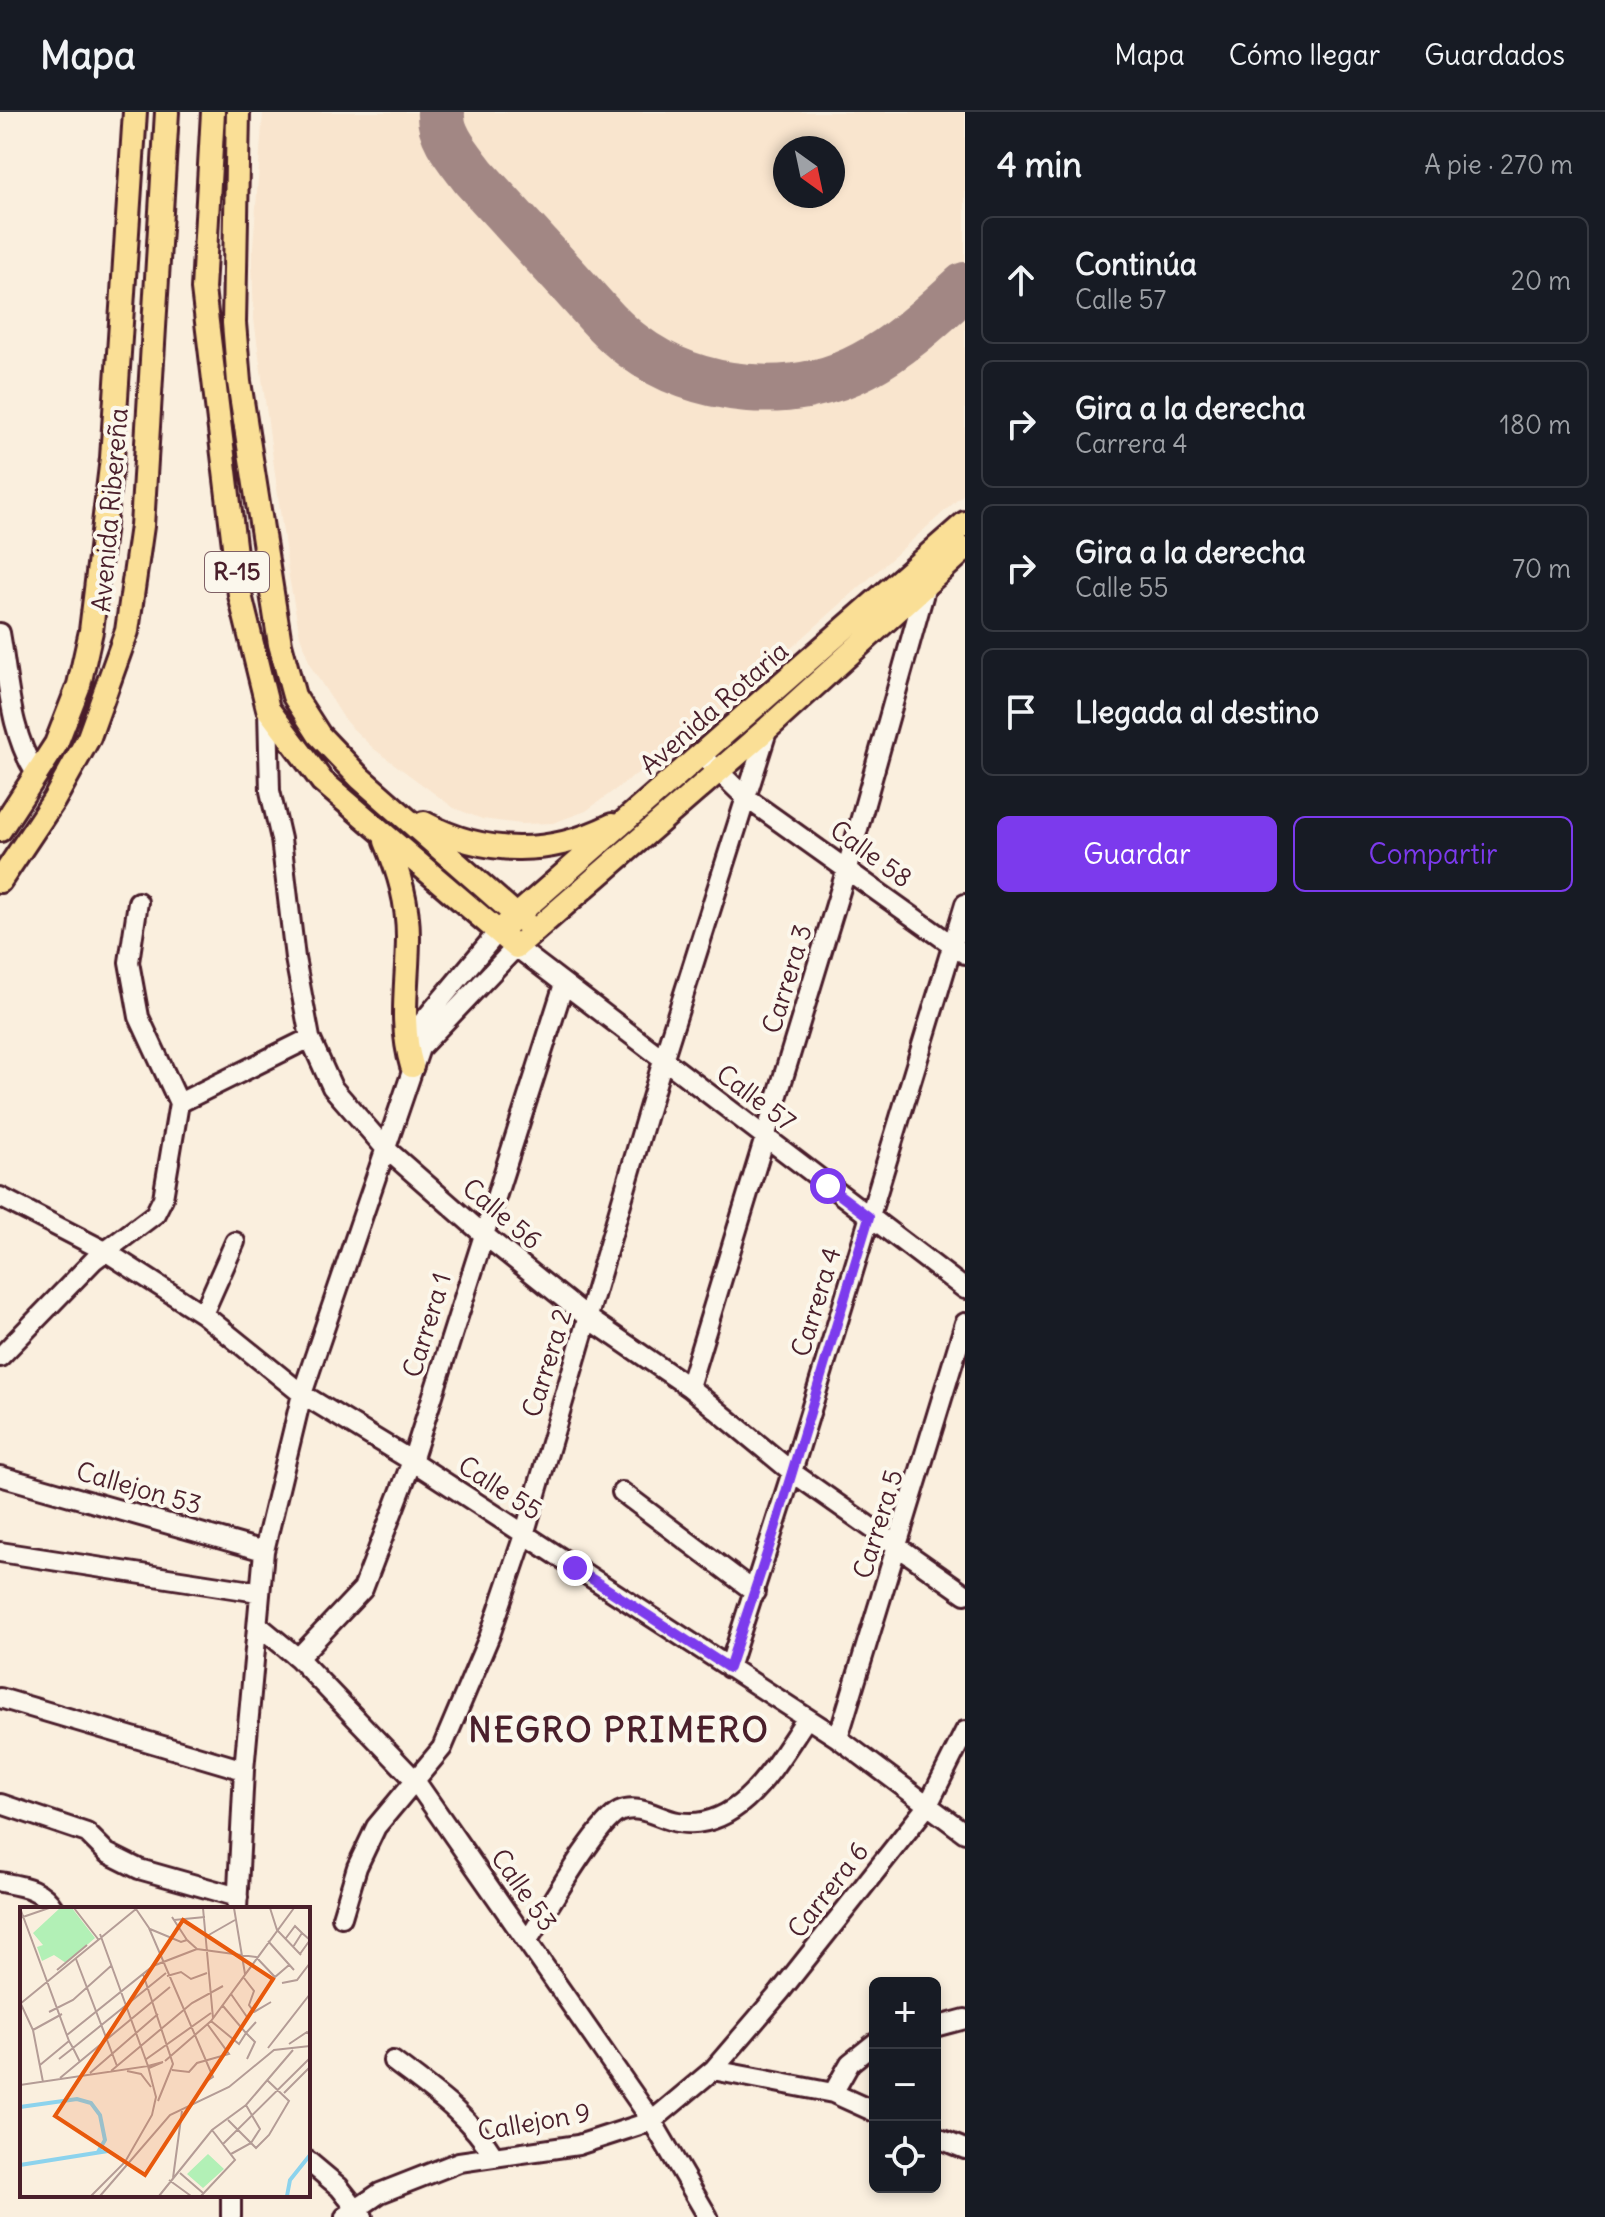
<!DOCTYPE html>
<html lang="es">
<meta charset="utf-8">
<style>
:root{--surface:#171b24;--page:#20242c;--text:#f1f3f6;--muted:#9ea1a6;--line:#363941;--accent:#7c3aed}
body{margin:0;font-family:Delius,sans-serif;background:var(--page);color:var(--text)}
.controls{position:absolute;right:24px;bottom:24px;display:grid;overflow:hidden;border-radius:12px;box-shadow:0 4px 12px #0003}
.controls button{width:72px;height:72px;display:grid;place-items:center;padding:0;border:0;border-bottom:2px solid var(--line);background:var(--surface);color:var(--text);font:40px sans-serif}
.compass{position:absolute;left:773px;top:24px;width:72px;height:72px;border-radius:50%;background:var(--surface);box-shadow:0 4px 12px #0003;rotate:147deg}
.stop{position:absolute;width:24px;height:24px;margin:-18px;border:6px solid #7c3aed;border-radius:50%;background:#fff}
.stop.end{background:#7c3aed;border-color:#fff;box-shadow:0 2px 8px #0008}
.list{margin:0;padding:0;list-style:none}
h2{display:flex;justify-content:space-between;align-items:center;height:104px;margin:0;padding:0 32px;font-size:34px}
h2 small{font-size:26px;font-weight:400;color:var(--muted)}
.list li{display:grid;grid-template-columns:52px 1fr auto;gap:24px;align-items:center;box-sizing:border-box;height:128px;margin:0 16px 16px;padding:0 16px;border:2px solid var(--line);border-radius:12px}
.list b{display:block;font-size:30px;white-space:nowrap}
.list p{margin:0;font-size:26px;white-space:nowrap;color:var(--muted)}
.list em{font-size:26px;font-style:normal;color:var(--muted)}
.actions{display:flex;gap:16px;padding:24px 32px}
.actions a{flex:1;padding:18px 0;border:2px solid var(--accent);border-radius:12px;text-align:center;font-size:28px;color:var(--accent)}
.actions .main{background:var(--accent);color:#fff}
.icon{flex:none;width:44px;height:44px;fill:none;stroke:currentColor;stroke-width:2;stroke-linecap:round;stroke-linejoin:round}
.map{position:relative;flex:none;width:965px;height:2105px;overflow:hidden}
header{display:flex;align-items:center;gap:48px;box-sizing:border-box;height:112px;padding:0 40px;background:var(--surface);border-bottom:2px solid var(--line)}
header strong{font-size:38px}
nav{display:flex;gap:44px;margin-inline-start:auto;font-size:28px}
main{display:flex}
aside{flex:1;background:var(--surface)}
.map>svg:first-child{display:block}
</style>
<header>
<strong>Mapa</strong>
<nav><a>Mapa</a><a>Cómo llegar</a><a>Guardados</a></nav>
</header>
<main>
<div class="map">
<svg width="965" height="2105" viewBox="0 0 965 2105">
<rect width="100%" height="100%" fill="#faefde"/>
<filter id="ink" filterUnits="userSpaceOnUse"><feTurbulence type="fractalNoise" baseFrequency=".0125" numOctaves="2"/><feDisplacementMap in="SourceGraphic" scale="16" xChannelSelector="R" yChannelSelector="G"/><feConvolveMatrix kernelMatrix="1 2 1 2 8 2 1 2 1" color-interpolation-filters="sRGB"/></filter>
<g filter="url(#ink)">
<path fill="#f9e5ce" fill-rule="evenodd" d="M 263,0 L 965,0 L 965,381 L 714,605 L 586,699 L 553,711 L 522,712 L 482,707 L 454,696 L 374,637 L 347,611 L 311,555 L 300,524 L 289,465 L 254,207 L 252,148 ZM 785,36 L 833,36 L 833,84 L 785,84 Z"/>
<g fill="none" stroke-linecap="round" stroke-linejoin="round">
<path stroke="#a28784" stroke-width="48" d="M 441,0 C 439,24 461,47 474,65 C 506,100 537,134 569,169 C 589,191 609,216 633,234 C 696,282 794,291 864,253 C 902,233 934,202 965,174"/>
<g stroke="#4a1f2b" stroke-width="24">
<path id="minor" d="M 0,521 C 9,570 9,618 36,662
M 268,597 L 270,679 L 281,727 L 295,846 L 310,926 L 332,975 L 385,1036 L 483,1122 L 588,1206 L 689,1275 L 792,1360 L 965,1482
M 703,644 L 745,685 L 965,842
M 138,790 L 129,850 L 139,905 L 179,991
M 497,821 L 424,908 L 420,936 L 516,835 L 965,1177
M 0,1085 L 105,1139 L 203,1202 L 302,1282 L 412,1349 L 838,1626 L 965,1721
M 203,1202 L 235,1130
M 0,1245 L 94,1148 L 155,1102 L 163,1086 L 179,991 L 310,926
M 689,1275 L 847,756 L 927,470
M 0,1364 L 264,1439
M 622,1380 L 755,1480
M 0,1440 L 258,1480
M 258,1513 L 298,1546 L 414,1667 L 652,2009 L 708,2105
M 298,1546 L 363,1477 L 412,1349 L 564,872
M 729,1556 L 792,1360 L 965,792
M 0,1586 L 244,1658
M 838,1626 L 965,1211
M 1,1692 L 87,1721 L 107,1741 L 139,1757 L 238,1785
M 0,1770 C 22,1774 42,1776 54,1797
M 237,1797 L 244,1658 L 264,1439 L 302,1282 L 420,936
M 342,1805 L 357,1755 L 376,1715 L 442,1636 L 490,1523 L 524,1423 L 663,948 L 768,616
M 528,1828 C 545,1802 596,1711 619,1700 C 640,1691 659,1707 678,1710 C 741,1721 777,1649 807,1606
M 935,1915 L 965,1907
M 393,1949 C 431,1978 468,2002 493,2043
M 713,1958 L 780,1880 L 928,1693 L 965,1619
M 833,1981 L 875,2000
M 935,2025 L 965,2037
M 308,2049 L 339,2075 L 363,2105
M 231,2083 L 231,2105
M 345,2105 L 380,2081 L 459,2050 L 578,2033 L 652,2009 L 713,1958 L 833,1981 L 850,1951 L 875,1931"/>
</g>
<g stroke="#4a1f2b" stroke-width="28">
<path id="major" d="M 213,0 L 203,177 L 240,483 L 268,597 L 322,669 L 516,835 L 768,616 L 965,437
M 238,0 L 234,211 L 239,270 L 280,532 L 294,584 L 319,623 L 360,666 L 534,819
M 424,711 C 485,744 550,744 612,713
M 0,718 L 56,632 L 79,573 L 91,519 L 112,346 L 135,0
M 386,729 C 399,761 408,790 408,825 C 408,869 399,911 412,954
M 0,769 L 54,688 L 89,625 L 127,519 L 142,414 L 167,0
M 507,812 L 965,411"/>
</g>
<use href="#minor" stroke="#fbf7ec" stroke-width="18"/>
<use href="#major" stroke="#fadf96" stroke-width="22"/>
</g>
</g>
<g fill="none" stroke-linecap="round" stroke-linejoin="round" filter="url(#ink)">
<path stroke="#7c3aed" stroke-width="10" d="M 575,1456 L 729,1556 L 774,1420 L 869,1105 L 828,1074"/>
</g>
<g text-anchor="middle" stroke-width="8" stroke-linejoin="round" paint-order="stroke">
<rect fill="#fbf7ec" stroke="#7f6065" stroke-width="2" x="205" y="440" width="64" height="40" rx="6"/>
<g font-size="24" font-weight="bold" fill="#4a1f2b">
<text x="237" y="468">R-15</text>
</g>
<g font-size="26" fill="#4a1f2b" stroke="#fbf7ec">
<text transform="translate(110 398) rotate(-85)" y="9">Avenida Ribereña</text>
<text transform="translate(714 596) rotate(-41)" y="9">Avenida Rotaria</text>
<text transform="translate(871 742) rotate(36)" y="9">Calle 58</text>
<text transform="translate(787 867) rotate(-73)" y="9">Carrera 3</text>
<text transform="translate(756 986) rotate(37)" y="9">Calle 57</text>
<text transform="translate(502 1102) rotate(40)" y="9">Calle 56</text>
<text transform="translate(816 1190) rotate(-73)" y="9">Carrera 4</text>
<text transform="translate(427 1213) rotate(-73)" y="9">Carrera 1</text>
<text transform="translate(547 1251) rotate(-73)" y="9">Carrera 2</text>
<text transform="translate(139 1376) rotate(16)" y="9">Callejon 53</text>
<text transform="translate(500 1376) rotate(33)" y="9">Calle 55</text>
<text transform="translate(878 1412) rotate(-73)" y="9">Carrera 5</text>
<text transform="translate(524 1778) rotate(55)" y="9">Calle 53</text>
<text transform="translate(828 1778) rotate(-52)" y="9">Carrera 6</text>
<text transform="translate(534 2010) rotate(-10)" y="9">Callejon 9</text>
</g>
<g font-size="34" font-weight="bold" letter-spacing="2" fill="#4a1f2b" stroke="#fbf7ec">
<text x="619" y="1630">NEGRO PRIMERO</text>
</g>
</g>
<g transform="translate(20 1795)">
<rect width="290" height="290" fill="#faefde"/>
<path d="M 40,1 L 52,1 L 75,31 L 46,56 L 34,48 L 22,54 L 17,40 L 23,38 L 13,26 ZM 188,247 L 204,262 L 183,281 L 167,267 Z" fill="#b2f0b6"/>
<path fill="none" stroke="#8cd3ed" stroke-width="4" d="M 0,200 L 57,192 L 71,196 L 80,208 L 85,233 L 78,245M 0,258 L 88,244M 267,289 L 270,273 L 290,248"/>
<path fill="none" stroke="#b49c96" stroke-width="2" d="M 0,1 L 49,134M 54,1 L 78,32M 183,1 L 193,111M 214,1 L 225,67M 250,1 L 257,23 L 281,48M 116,2 L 129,21 L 193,170 L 187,174M 152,10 L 167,33M 0,11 L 29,1M 154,13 L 185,10M 130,22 L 161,35 L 167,33 L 177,42 L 236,50 L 255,70 L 269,58M 80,27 L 128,159 L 143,155 L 129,161M 187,29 L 215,13M 266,31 L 275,19 L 282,26 L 273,40M 248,34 L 274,63M 280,47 L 290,33 L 282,26M 56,52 L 97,159M 37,63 L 67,38M 123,67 L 153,157 L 138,194M 147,69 L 161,65 L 171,72 L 187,66M 224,71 L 234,84 L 229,98 L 234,105 L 251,95M 262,76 L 277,73 L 290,56M 211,87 L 227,110M 0,95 L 13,123 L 23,175M 0,97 L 116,2M 29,105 L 53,93 L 92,58M 191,114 L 219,137 L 226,126 L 203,99M 13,123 L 42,107M 47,128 L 133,59 L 177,42M 49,134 L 53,141 L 146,66M 269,137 L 287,125 L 290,128M 248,141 L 290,87M 39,152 L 53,141 L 60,155M 227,152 L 235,135 L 226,126 L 236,115M 125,153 L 191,106M 145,154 L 191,114 L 274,1M 20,158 L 49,134M 152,163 L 169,165 L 177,156 L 209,147 L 188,118M 91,164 L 172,96 L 203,79M 107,164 L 121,167 L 131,180M 70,166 L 138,107M 40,171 L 150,80M 0,178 L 128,159 L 136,190 L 132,208 L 105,255 L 71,289M 264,186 L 290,160M 208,213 L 236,241 L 249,228 L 269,194 L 247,173M 203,237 L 290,151M 211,247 L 231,236 L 240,222 L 226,198M 160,266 L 183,286M 153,271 L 162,204M 149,273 L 171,289M 80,289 L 150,208 L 209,180 L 254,143 L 290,139M 139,289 L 192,223 L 226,198 L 273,143M 181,289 L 215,253 L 192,223"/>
<path fill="#e8590c" fill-opacity="0.15" stroke="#e8590c" stroke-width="4" d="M 163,13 L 253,72 L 125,268 L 35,209 Z"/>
<rect width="290" height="290" fill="none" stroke="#4a1f2b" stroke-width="4"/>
</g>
</svg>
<div class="controls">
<button>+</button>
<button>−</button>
<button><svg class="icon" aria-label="locate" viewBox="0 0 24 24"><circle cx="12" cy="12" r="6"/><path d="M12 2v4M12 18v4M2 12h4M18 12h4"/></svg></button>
</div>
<svg class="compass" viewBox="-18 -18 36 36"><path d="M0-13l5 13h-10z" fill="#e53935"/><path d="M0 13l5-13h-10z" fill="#9ea1a6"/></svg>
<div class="stop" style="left:828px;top:1074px"></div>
<div class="stop end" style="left:575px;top:1456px"></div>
</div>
<aside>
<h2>4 min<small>A pie · 270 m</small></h2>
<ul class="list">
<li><svg class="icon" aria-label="ahead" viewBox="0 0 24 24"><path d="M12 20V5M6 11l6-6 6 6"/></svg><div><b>Continúa</b><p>Calle 57</p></div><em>20 m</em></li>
<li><svg class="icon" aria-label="right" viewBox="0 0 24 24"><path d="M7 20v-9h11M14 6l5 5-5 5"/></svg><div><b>Gira a la derecha</b><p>Carrera 4</p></div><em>180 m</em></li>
<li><svg class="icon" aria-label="right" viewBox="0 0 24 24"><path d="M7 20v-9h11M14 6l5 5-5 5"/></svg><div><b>Gira a la derecha</b><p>Calle 55</p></div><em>70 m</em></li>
<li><svg class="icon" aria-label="arrive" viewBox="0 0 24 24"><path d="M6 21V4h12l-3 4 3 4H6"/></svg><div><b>Llegada al destino</b></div></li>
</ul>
<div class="actions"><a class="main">Guardar</a><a>Compartir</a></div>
</aside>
</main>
